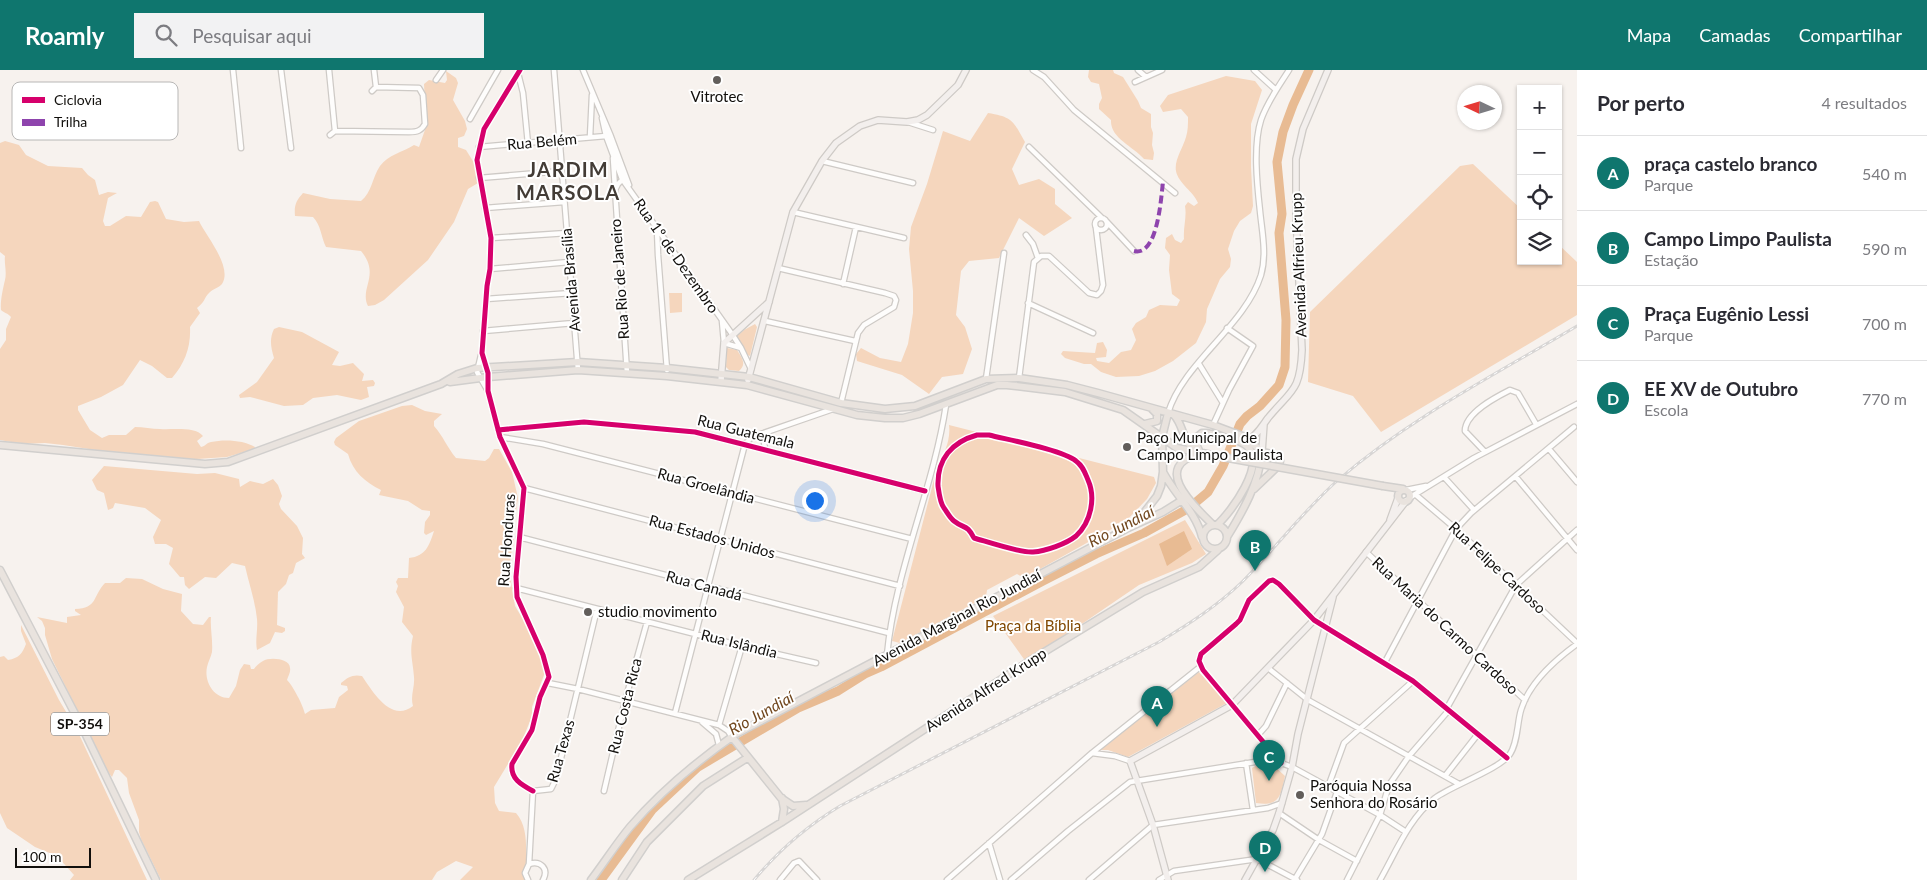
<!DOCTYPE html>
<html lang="pt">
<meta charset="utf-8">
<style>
:root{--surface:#fff;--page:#f2f2f3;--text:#2b2b33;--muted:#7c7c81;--line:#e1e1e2;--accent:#0f766e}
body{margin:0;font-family:Lato,sans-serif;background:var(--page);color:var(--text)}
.controls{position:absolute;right:15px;top:15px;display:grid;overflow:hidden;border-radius:0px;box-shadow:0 1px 4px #0004}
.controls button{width:45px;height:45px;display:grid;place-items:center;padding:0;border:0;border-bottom:1px solid var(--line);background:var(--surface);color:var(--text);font:25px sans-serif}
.compass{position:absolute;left:1457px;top:15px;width:45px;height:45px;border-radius:50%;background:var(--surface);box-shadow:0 1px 4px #0004;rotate:274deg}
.scale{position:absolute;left:15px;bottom:12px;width:76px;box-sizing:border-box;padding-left:5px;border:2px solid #110f0c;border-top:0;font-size:14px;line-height:18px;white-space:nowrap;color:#110f0c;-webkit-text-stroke:4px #fff;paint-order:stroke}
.you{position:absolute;left:814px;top:430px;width:18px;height:18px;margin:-12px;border:4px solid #fff;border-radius:50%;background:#1a73e8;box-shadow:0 0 0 8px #1a73e833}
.badge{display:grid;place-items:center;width:32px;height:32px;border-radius:50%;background:var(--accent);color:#fff;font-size:16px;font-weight:700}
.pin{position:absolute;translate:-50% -41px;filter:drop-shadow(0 1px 2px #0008)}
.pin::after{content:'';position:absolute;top:26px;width:18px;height:15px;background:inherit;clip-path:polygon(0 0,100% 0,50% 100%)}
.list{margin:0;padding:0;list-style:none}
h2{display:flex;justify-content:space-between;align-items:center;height:65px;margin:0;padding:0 20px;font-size:21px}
h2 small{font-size:16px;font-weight:400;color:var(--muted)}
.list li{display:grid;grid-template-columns:32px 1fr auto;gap:15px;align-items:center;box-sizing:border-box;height:75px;padding:0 20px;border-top:1px solid var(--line)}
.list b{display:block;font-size:19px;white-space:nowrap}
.list p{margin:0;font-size:16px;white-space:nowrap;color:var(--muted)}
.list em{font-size:16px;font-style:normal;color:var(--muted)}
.icon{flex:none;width:28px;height:28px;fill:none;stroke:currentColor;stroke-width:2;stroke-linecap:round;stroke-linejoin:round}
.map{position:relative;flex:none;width:1577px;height:810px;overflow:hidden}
header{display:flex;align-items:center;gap:30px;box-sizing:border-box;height:70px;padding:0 25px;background:var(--accent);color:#fff}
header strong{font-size:24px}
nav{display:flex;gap:28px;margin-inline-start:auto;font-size:18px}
.search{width:350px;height:45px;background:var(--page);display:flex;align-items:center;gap:12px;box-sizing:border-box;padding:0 18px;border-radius:0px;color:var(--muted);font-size:19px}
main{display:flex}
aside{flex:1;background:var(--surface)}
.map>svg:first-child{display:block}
</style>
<header>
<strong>Roamly</strong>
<div class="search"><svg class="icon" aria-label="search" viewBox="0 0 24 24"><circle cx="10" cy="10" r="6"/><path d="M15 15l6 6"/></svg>Pesquisar aqui</div>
<nav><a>Mapa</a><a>Camadas</a><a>Compartilhar</a></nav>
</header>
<main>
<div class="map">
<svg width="1577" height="810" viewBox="0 0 1577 810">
<rect width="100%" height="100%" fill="#f7f2ee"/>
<path fill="#f5d6bd" d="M 1089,0 L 1113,0 L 1114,3 L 1123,7 L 1138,31 L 1141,38 L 1151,44 L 1151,57 L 1153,63 L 1152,75 L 1154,83 L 1153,90 L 1144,89 C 1133,76 1110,68 1111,50 L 1099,39 L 1099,34 L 1102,28 L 1099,14 L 1091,12 L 1088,7 Z
M 446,1 L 456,8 L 458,13 L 453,30 L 465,51 L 467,59 L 464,66 L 458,68 L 458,77 L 466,80 L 476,96 L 482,99 L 483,103 L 478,113 L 468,119 L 454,152 L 428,190 L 384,230 L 375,235 L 368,236 C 359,218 381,205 361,181 L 326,177 C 321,167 321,155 313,147 L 295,146 C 294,135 296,131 303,123 L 330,129 L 361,131 C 372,122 372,108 380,96 C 388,85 403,82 414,75 L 419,77 L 426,57 L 422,49 L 425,34 L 424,14 L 429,10 L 445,13 L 447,10 Z
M 1226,6 L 1255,11 L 1262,20 L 1251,54 L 1251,97 L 1253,136 L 1251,143 L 1240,151 L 1234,161 L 1228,179 L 1231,189 L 1230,197 L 1220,209 L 1207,239 L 1206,252 L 1196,273 L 1173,291 L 1155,301 L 1139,306 L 1116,307 L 1101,302 L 1091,294 L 1084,294 L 1065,288 L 1061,284 L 1063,281 L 1095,283 L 1097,273 L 1103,272 L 1107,280 L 1106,287 L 1096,288 L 1097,291 L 1109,293 L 1121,282 L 1131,280 L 1136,270 L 1132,259 L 1136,253 L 1146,247 L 1149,240 L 1160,235 L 1177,236 L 1180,230 L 1172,224 L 1169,200 L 1170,185 L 1165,178 L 1166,168 L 1172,164 L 1175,170 L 1181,173 L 1184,169 C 1183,158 1187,147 1185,136 L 1188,132 L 1194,136 L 1198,133 C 1194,122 1178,113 1176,101 C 1174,90 1183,78 1186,67 C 1188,61 1188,54 1188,47 L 1181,39 L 1163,42 L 1160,36 L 1168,25 Z
M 988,43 C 1013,47 1013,51 1025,72 L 1012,99 L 1019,115 L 1039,109 L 1055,119 L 1055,134 L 1072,148 L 1044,166 L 1019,148 L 999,188 L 969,191 L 961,201 L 956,245 L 965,257 L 972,279 L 963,304 L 942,307 L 929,324 L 902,305 L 857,291 L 856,284 L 861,278 L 880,288 L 901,292 L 908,274 L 913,243 L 913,221 L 909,179 L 911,157 L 927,114 L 943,61 L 970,71 Z
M 5,71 L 19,75 L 26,85 L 48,96 L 82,98 L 88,105 L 95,110 L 99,125 L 108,122 L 117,123 L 108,128 L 103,151 L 105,156 L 110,156 L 126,146 L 141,147 L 150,132 L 155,131 L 158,132 L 166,149 L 184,152 L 199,151 C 206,166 233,197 222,214 C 219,218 212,219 209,223 C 204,228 205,232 197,238 L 200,243 L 190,257 C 191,277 185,293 172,308 L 167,308 L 152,296 L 140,290 L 123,315 L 101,327 L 78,336 L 78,340 L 90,360 L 102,368 L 109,365 L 126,365 L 135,357 C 143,357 152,359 160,359 C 172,360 195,356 203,366 L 197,371 L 201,377 C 206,376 206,373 211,372 C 224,369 244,370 255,377 L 254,379 L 227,387 L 167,391 L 63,375 L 45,373 L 22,374 L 0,370 L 0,279 L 6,270 L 6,259 L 11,247 C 8,243 4,243 1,240 C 0,232 3,218 5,210 C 7,202 4,194 5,186 L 0,182 L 0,73 Z
M 1473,94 L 1521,139 L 1521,191 L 1558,191 L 1558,174 L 1577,192 L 1577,245 L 1381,362 L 1353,326 L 1308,312 L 1310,242 L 1460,96 Z
M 669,223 L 682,223 L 682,242 L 670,243 Z
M 755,254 L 757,257 L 750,286 L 748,285 L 736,267 L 744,260 Z
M 279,257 L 302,262 L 339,282 L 332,295 L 340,296 L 353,293 L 364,304 L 362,311 L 373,310 L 375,313 L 374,316 L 367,317 L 369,327 L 361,330 L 337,325 L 313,328 L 303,335 L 284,336 L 250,327 L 240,328 L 239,325 L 257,312 L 274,288 C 271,278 269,269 274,259 Z
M 727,278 L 737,280 C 742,288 747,294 739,301 L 729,300 L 726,297 Z
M 412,335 L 425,341 L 442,344 L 434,351 L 434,356 C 443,366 447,377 456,388 L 485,391 L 489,388 L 494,379 L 499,379 L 512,402 L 518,428 L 514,455 L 514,473 L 511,484 L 509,500 L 515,536 L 530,561 L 545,594 L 544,605 L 532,637 L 532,646 L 522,671 L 521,679 L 511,689 L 494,717 L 495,733 L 499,741 L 516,743 C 528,757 526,776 526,792 C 526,796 524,800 524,804 L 528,810 L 460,810 L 473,797 L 456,791 L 437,802 L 432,810 L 161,810 L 141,769 L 139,762 L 139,750 L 129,723 L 127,708 L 119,700 L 115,700 L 112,707 L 107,701 L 52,589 L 45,565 L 45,558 L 42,551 L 37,547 L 67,553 L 67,547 L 81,545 L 75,541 L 75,539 C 98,538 92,527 105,513 L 120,513 L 126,508 L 142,509 L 163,519 L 182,524 L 181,541 L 193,554 L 203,555 L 209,547 L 211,547 C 210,558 213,570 212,582 C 211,587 208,592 207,597 C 204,611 213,628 229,628 L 236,616 L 240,600 L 244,594 L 250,595 L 251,599 L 254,599 C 256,596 259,593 263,591 C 269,587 290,588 290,598 C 291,602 288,606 287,610 C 293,616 303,635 305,644 L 311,640 L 335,638 L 339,627 L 348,620 L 347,616 L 341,615 L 341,613 C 348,607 353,604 362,606 C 373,622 391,653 413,636 C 410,626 415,617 414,607 C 413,591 409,583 413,566 L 402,552 L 404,537 L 396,522 L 398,516 L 396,512 L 398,508 L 408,508 L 409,488 C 426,486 429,476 434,461 L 426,465 L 424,463 L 425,452 L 430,445 L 430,441 L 422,440 L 408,431 L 379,425 L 381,420 C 365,412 353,402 348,384 L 335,375 L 334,372 L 336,368 L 359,351 L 402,336 Z
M 949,355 L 1154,407 L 1156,413 L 1147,429 L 1126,451 L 1024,508 L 1017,504 L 987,520 L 986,527 L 900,573 L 892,571 L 937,398 C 944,384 951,370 949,355 Z
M 104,396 L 197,404 L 215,403 L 239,409 L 240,417 L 250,411 L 263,414 L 273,409 L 278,415 L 282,426 L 279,434 L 281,439 L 297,456 L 303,468 L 302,484 L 305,488 L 296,493 L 293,503 L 289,505 L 286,514 L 278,522 L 277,555 L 285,558 L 285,561 L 282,563 L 275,562 L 270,573 L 257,580 C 255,570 258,560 257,549 C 255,530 249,514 245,496 L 232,493 L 216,508 L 205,507 L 189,519 L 185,515 L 184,507 L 180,507 L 169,494 L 173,478 L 166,474 L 155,474 L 153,467 L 161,450 L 145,438 L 115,433 L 113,438 L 108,440 L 104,423 L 97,420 L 92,410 Z
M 1185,450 L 1206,484 L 1192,493 L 1139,515 L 1026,592 L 993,546 Z
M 21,555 L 59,630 L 77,660 L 147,810 L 70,810 L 74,805 L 57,786 L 35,777 L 7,758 L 0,743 L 0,587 L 4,586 L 8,590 C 19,588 22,584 26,574 L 21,561 Z
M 1199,602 L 1227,633 L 1128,687 L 1108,680 L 1100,680 Z
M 1259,694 L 1272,694 L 1285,706 C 1281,726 1279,737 1256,733 L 1252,698 Z"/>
<path fill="#e8bb93" d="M 1184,461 L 1192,479 L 1167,496 L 1159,474 Z"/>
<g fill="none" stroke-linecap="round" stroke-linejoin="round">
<path stroke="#e8bb93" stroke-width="9" d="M 601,810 L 652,740 L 698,697 L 798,638 L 838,621 L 865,604 L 881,597 L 1043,511 L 1096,484 L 1144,463 L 1189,438 L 1208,422 L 1223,396 L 1240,354 L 1247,346 L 1260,336 L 1279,315 L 1285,297 L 1286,250 L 1279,163 L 1282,144 L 1277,92 L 1283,62 L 1293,35 L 1309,0"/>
<g stroke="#cecac6" stroke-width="7">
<path id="minor" d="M 233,0 L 241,78
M 281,0 L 291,78
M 329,0 L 335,61
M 374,0 L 376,17
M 520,0 L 484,59 L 477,90 L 491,168 L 490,199 L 487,216 L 482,283 L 488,303 L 488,321 L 500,367 L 524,418 L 516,507 L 517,527 L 543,585 L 549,607 L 540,627 L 532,660 L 512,694 C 510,709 522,715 533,721
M 554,0 L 578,300
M 583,0 L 610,64 L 629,115
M 1033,0 L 1044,7 L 1074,40 L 1175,123
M 1138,0 L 1146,7
M 1254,0 L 1276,20
M 518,3 L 523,23 L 528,74
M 436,10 L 443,0
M 1135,12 L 1162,0
M 602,48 L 606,66 L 622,109 L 732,264 L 741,278 L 751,299
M 470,49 L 498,0
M 908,52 L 933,60
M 330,65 L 335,61 L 409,62 C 417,62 421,61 425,54 L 423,25 L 419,18 L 376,17 L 372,21
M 590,67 L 592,25
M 479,77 L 606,66 L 615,78
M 1029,77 L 1101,147
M 613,88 L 627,303
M 822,91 L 913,113
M 479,108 L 562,101
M 614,122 L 618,114 L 624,108
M 485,138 L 564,132
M 793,142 L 904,168
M1095 154a6 6 0 1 1 12 0a6 6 0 1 1-12 0Z
M 1106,151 L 1134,181
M 657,160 L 658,185 L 667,300
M 1026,165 L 1033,174 L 1038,188
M 491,168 L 567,163
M 778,198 L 885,223 L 894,226 L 896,230 L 894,237 L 864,255 L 858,263 L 841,333
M 490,199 L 569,192
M 843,214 L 856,157
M 486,229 L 572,223
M 1028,233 L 1093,263
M 722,251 L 724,273 L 741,278
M 765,251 L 855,271
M 483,261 L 574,253
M 481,285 L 477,302 L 488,321
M 1199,294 L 1223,333
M 1019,308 L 1034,192 L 1041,186 L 1049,186 L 1089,223 L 1097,225 L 1101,221 L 1103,215 L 1096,158
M 986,309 L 1004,183
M 1168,343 C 1183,293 1245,256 1261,205 C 1267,184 1262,162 1260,141 C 1257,114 1253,75 1261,50 C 1267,32 1279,16 1289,0
M 1213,355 L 1229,320 L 1253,276 L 1227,258
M 498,360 L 584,352 L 695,362 L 925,421
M 500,367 L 543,374 L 912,469
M 765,379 L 764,372 L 766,363
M 1549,379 L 1577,412
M 1485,382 L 1465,361 C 1465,343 1496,327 1510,320 L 1518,323 L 1536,354
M 1444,407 L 1474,440
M 1516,407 L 1577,480
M 524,418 L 900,516
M 1406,420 L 1426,416
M 1416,425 L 1456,459 L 1577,573
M 1409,428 L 1474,388 L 1577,334
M 519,467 L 889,563
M 1366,482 L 1525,630
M 516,518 L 742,576 L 816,593
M 887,585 C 895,500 933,420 946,335
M 1385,592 L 1456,459 L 1471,443 L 1574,357
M 1268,598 L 1308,630 L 1459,714
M 548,613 L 578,619 L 719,655 L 728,661 L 732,667
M 1447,638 L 1516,515 L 1577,460
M 675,643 L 745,374 L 752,367 L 833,339
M 702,652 L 716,664 L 719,675
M 719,655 L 742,576
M 1258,665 L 1266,656 L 1287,613
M 1092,683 L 1115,686 L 1130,691
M 1246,693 L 1253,740
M 1281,693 L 1203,600 L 1199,591 L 1201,584 L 1236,554 L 1240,550 L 1249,530 L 1269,511 L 1273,510 L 1279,514 L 1314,550 L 1413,611 L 1507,688
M 1445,706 L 1478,664
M 1328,717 L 1344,673 L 1413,611
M 533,721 L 551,719 L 556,709 L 597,539
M 604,721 L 625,631 L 647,552
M 1279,743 L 1319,770 L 1357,791
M 989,773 L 1000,810
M 529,794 C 541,790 549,799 543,810
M 1295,809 L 1322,764 L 1337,722
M 528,810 L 525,803 L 529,794 L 533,721
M 780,810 L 794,793 L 799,791 L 817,810
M 947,810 L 1092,683 L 1200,597
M 1011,810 L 1068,761 L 1130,712 L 1261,691 L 1281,693 L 1292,697 L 1380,745 L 1406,762
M 1089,810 L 1153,755 L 1268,738 L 1282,733
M 1159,810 L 1174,801 L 1257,789 L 1297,810
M 1347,810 L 1380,745 L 1389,715 L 1409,686 L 1449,640
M 1380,810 C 1396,782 1409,748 1435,728 C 1453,715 1500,699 1510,684 C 1518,672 1517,653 1521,640 C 1529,613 1555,590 1577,574"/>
</g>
<g stroke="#cecac6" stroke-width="8">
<path id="secondary" d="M 748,310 L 793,142 L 822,91 L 836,73 L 860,56 L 878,50 L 907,52 L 918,50 L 927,45 L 958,15 L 966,0
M 721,311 L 724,273 L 769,232
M 1246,371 C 1256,367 1262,356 1268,348 C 1292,319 1300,322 1302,280 L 1296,144 L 1296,89 L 1303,59 L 1328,0
M 1262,382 L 1264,354
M 1390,450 L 1398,428
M 1168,810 L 1153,755 L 1130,691 L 1232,635 L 1314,550 L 1406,431
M 1245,810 L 1273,760 L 1279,743 L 1292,697 L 1298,664 L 1333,527"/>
</g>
<g stroke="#d1cfcd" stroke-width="9">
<path id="primary" d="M 450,312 L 488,307 L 578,300 L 667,306 L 747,315 L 857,345 L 885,348 L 903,348 L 919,344 L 997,315 L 1007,315 L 1065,322 L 1123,340 L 1177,378 L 1217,386
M 1174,345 C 1184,356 1182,371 1195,380
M 1145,354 L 1157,351 L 1157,344 L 1152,339
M 0,375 L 205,394 L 228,392 L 441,314 L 458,304 L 477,298 L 578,292 L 667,298 L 749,307 L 841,333 L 885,339 L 915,336 L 986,309 L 1019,308 L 1067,315 L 1098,323 L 1213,355 L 1245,367 L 1262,382
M 1200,383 L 1197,376 L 1196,368 L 1202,363 L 1206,363 C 1219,366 1238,368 1247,376 C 1267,394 1231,442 1217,455
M 1199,384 C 1150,397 1195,437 1213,455
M 1163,402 C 1175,425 1196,442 1202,467
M 1383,416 L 1403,419
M 1254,419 L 1279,395 L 1280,391 L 1276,385 L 1262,382
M1398 426a6 6 0 1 1 12 0a6 6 0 1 1-12 0Z
M 1136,453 L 1157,426 L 1161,416 L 1163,402 L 1162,367 L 1168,343
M1203 467a12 12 0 1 1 24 0a12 12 0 1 1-24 0Z
M 1227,467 C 1243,441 1259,413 1262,382
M 0,500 L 85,663 L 156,810
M 732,667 L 781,728 L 793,736 L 806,735
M 782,728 L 784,739 L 782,752
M 591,810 C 604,793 616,774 630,757 C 661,721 697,691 736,664 L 1126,459 L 1163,442 L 1187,427
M 622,810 L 647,772 L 703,716 L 747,688
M 688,810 L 782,752 L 1031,590 L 1143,522 L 1199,497 L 1218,480"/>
</g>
<use href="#minor" stroke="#fefdfc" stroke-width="4.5"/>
<use href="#secondary" stroke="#f3efed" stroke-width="5.5"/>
<use href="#primary" stroke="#e9e3de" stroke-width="6"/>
<g stroke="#d7d5d4" stroke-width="3">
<path id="rail" d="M 754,810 C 779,780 807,756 840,736 L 1159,572 C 1189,554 1217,536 1242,512 C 1275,479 1303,441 1338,410 C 1410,348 1496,304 1577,256"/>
</g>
<use href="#rail" stroke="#fff" stroke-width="1" stroke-dasharray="4" stroke-linecap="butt"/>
<g stroke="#d1cfcd" stroke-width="9" stroke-linecap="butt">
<path id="primary-bridge" d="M 1217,386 L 1383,416"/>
</g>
<use href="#primary-bridge" stroke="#e9e3de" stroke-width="6"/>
<path stroke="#8e44ad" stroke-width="4" stroke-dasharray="8 4" stroke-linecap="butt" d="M 1134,181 C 1158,187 1161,127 1163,112"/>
<g stroke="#fff" stroke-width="8">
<path id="cycleway" d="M 520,0 L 484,59 L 477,90 L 491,168 L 490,199 L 487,216 L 482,283 L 488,303 L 488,321 L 500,367 L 524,418 L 516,507 L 517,527 L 543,585 L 549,607 L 540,627 L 532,660 L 512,694 C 510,709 522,715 533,721
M 498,360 L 584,352 L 695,362 L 925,421
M 977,365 L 989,365 C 1009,370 1063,380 1076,391 C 1083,396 1085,403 1088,410 C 1096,428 1091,452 1076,466 C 1066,474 1046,481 1033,482 C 1020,483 988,472 974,468 C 967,454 964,459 954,451 C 950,448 947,442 944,438 C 940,433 939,423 938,416 C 937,389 952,372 977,365 Z
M 1281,693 L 1203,600 L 1199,591 L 1201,584 L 1236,554 L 1240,550 L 1249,530 L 1269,511 L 1273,510 L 1279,514 L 1314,550 L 1413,611 L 1507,688"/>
</g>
<use href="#cycleway" stroke="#d6006c" stroke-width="5"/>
</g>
<g fill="#625e5b" stroke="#fff" stroke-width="2">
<circle cx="717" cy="10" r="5"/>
<circle cx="1127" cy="377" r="5"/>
<circle cx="588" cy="542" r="5"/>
<circle cx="1300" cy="725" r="5"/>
</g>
<g text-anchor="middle" stroke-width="4" stroke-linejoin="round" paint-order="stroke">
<rect fill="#fff" stroke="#585755" stroke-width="1" x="51" y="642.5" width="58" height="23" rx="4"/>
<g font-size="14" font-weight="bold" fill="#110f0c">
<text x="80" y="659">SP-354</text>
</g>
<g font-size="15" fill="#110f0c" stroke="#fff" text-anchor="start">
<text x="717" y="32" text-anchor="middle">Vitrotec</text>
<text x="1137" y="373">Paço Municipal de<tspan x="1137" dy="17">Campo Limpo Paulista</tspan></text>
<text x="598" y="547">studio movimento</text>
<text x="1310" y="721">Paróquia Nossa<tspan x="1310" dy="17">Senhora do Rosário</tspan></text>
</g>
<g font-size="15" fill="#110f0c" stroke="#fff">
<text transform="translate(542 72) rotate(-5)" y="5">Rua Belém</text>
<text transform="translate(676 186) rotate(55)" y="5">Rua 1º de Dezembro</text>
<text transform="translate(1299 195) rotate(-92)" y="5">Avenida Alfrieu Krupp</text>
<text transform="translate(620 209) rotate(-94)" y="5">Rua Rio de Janeiro</text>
<text transform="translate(571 210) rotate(-95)" y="5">Avenida Brasília</text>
<text transform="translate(746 362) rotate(14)" y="5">Rua Guatemala</text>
<text transform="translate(706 416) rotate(15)" y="5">Rua Groelândia</text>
<text transform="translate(712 467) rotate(15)" y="5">Rua Estados Unidos</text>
<text transform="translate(507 470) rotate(-86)" y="5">Rua Honduras</text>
<text transform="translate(1497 498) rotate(43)" y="5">Rua Felipe Cardoso</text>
<text transform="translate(704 516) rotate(15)" y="5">Rua Canadá</text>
<text transform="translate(957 548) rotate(-28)" y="5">Avenida Marginal Rio Jundiaí</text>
<text transform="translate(1445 556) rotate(43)" y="5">Rua Maria do Carmo Cardoso</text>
<text transform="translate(739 574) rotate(14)" y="5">Rua Islândia</text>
<text transform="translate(986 620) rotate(-33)" y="5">Avenida Alfred Krupp</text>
<text transform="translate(625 636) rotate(-76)" y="5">Rua Costa Rica</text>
<text transform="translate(561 681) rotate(-74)" y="5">Rua Texas</text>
</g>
<g font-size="15" fill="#804700" stroke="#fff">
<text x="1033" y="561">Praça da Bíblia</text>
</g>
<g font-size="16" font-style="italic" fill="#72481f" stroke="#fff">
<text transform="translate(1121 456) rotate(-27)" y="6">Rio Jundiaí</text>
<text transform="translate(761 643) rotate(-29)" y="6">Rio Jundiaí</text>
</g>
<g font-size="20" font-weight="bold" letter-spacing="1" fill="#433c36" stroke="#fff">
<text x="568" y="107">JARDIM<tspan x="568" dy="23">MARSOLA</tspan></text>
</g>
</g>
<rect x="12" y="12" width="166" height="58" rx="8" fill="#fff" stroke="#b8b7b6" stroke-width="1"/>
<rect x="22" y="27" width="23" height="6" fill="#d6006c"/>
<rect x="22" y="49" width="23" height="7" fill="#8e44ad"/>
<g font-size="14" fill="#110f0c">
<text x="54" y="35">Ciclovia</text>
<text x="54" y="57">Trilha</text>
</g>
</svg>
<div class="controls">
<button>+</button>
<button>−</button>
<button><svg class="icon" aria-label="locate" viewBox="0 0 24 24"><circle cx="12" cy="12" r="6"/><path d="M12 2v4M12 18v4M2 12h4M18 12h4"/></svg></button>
<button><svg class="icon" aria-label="layers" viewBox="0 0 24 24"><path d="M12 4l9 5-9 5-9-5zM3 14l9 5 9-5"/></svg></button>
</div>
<svg class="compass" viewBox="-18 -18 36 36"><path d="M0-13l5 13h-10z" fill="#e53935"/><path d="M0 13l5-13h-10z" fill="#7c7c81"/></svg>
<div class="scale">100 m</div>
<div class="you"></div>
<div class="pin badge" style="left:1157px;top:657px">A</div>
<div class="pin badge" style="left:1255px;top:501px">B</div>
<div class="pin badge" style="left:1269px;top:711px">C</div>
<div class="pin badge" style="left:1265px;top:802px">D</div>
</div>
<aside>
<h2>Por perto<small>4 resultados</small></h2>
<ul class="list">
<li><span class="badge">A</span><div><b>praça castelo branco</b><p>Parque</p></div><em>540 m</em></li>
<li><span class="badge">B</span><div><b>Campo Limpo Paulista</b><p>Estação</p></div><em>590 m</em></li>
<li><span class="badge">C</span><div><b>Praça Eugênio Lessi</b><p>Parque</p></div><em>700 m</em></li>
<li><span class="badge">D</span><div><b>EE XV de Outubro</b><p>Escola</p></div><em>770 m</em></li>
</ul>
</aside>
</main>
